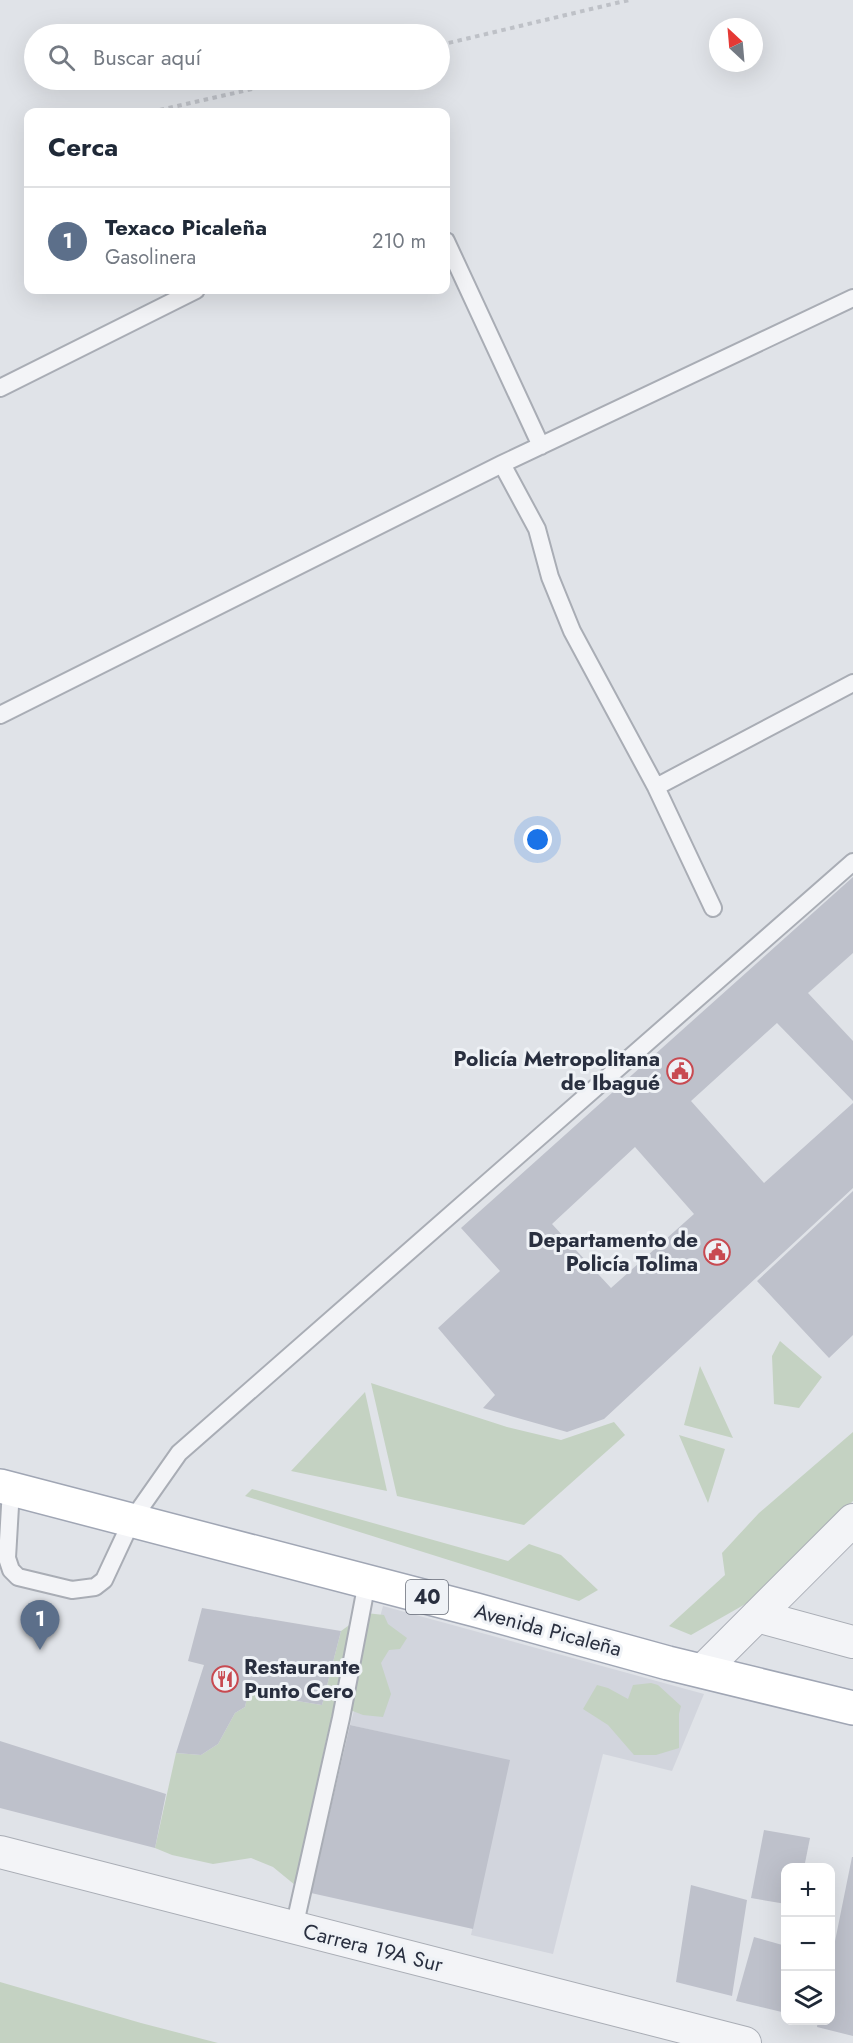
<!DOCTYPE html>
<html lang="es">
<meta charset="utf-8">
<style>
:root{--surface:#fff;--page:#f6f6f7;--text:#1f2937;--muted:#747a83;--line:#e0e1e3;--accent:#c84a51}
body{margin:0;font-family:Jost,sans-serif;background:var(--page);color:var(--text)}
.controls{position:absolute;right:18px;bottom:18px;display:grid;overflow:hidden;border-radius:12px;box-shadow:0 6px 24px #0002}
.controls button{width:54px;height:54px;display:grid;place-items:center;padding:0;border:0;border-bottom:2px solid var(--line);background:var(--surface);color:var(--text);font:30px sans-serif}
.compass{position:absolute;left:709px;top:18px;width:54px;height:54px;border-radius:50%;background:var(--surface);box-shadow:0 6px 24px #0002;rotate:334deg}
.you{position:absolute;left:538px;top:840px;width:21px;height:21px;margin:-15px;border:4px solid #fff;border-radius:50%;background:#1a73e8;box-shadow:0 0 0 9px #1a73e833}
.badge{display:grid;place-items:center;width:39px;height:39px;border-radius:50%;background:var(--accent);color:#fff;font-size:20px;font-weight:700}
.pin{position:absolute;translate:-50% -50px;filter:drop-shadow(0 2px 3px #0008)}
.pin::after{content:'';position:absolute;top:32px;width:21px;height:18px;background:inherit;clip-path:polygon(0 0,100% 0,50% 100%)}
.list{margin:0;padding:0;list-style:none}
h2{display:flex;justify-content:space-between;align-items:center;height:78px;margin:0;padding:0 24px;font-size:26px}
h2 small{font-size:20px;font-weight:400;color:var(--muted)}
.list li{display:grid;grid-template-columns:39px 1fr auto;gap:18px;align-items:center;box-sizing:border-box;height:108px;padding:0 24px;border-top:2px solid var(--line)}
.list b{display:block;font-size:22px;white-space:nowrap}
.list p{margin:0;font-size:20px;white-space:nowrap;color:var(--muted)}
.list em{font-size:20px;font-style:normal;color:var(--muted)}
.icon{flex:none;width:33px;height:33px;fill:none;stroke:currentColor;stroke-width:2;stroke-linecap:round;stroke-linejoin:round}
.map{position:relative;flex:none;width:853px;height:2043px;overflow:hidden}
.search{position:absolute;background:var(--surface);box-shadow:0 6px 24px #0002;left:24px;top:24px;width:426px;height:66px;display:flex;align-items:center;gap:15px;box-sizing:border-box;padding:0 21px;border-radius:33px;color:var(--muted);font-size:22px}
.panel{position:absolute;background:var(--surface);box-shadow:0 6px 24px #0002;left:24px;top:108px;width:426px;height:186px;border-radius:12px}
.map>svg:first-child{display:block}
</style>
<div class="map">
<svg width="853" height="2043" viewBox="0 0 853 2043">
<rect width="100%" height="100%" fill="#e0e3e8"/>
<path fill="#d2d5dd" d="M 383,1606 L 704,1694 L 672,1771 L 603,1754 L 553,1954 L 471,1935 L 508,1761 L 350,1725 Z"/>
<path fill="#c4d2c2" d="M 780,1341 L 822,1377 L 799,1408 L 774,1404 L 772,1356 Z
M 700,1366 L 733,1438 L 684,1425 Z
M 371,1383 L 507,1427 L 561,1440 L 614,1422 L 625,1435 L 524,1525 L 397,1496 Z
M 365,1392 L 387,1491 L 291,1471 Z
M 853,1432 L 853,1501 L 763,1594 L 691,1635 L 669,1626 L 725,1575 L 722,1553 L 759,1513 Z
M 679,1435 L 725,1449 L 708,1503 Z
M 252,1489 L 508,1561 L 529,1544 L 561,1555 L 598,1590 L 579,1601 L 245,1496 Z
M 366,1613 L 384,1615 L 388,1624 L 407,1638 L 400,1649 L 389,1650 L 381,1663 L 391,1694 L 383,1717 L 363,1715 L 337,1705 L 327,1736 L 295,1885 L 273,1867 L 251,1858 L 213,1864 L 172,1855 L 155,1848 L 176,1753 L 201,1755 L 218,1744 L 235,1713 L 245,1707 L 248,1693 L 322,1705 L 341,1631 Z
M 651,1683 L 658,1685 L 681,1706 L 679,1714 L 679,1748 L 656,1755 L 634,1755 L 608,1725 L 583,1709 L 597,1685 L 608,1688 L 628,1699 L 633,1685 Z
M 0,1982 L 141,2023 L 218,2043 L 0,2043 Z"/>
<path fill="#bec1cb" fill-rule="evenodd" d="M 853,877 L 853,953 L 808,993 L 853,1041 L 853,1101 L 777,1023 L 691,1101 L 764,1183 L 853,1103 L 853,1188 L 604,1419 L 567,1432 L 483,1408 L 495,1395 L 438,1328 L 500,1271 L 461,1228 ZM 635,1147 L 694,1214 L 611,1288 L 552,1224 Z
M 853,1191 L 853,1335 L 829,1358 L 757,1281 Z
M 202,1608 L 341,1631 L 322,1705 L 248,1693 L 245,1707 L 235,1713 L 218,1744 L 201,1755 L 176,1753 L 204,1665 L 188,1661 Z
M 350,1725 L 510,1760 L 473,1929 L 311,1893 Z
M 0,1741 L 166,1794 L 155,1848 L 0,1808 Z
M 764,1830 L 810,1838 L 804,1868 L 786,1868 L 786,1904 L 751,1898 Z
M 852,1857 L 853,1857 L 853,2036 L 817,2027 L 818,2020 L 831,2020 L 831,1961 Z
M 691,1885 L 747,1900 L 732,1996 L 676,1982 Z
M 754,1937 L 786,1946 L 786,2013 L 736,2001 Z"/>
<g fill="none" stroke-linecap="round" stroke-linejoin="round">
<g stroke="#a9adb5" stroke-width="20">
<path id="lane" d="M 446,241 L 541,446
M 0,388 L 196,290
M 502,464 L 537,529 L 550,577 L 572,631 L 656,787 L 713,908
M 0,715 L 502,464 L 853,298
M 656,787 L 853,683
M 11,1489 L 7,1558 L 11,1570 L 18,1577 L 72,1590 L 95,1587 L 104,1580 L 132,1520 L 179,1453 L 853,862
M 294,1928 L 341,1718 L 367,1582"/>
</g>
<g stroke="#a9adb5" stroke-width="34">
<path id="street" d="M 757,1616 L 853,1642
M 702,1671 L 853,1520
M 0,1852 L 745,2043"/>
</g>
<g stroke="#a0a6b4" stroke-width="36">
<path id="primary" d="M 0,1486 L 476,1610 L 668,1663 L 853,1708"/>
</g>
<path stroke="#bec1c7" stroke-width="4" stroke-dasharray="4.5 4.5" stroke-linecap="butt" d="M 440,45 L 629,0
M 151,112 L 292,80"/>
<use href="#lane" stroke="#f3f4f7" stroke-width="16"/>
<use href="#street" stroke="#f3f4f7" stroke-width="32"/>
<use href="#primary" stroke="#fff" stroke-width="33"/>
</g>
<defs>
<g id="civic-ring" transform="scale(1.35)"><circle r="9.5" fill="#eff2f6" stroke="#c84a51" stroke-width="1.5"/><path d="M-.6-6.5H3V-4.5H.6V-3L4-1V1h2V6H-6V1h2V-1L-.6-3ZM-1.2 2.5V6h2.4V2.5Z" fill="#c84a51"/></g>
<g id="restaurant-ring" transform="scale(1.35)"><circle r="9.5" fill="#eff2f6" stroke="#c84a51" stroke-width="1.5"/><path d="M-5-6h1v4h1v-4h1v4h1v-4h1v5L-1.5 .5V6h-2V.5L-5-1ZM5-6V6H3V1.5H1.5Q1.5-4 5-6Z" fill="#c84a51"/></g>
</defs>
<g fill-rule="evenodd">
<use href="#civic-ring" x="680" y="1071"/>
<use href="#civic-ring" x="717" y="1252"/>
<use href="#restaurant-ring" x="225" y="1679"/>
</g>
<g text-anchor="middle" stroke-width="6" stroke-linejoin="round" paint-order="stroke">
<rect fill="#eff2f6" stroke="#646a76" stroke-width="1.5" x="406" y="1580" width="42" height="34" rx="4.5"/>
<g font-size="20" font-weight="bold" fill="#292f3f">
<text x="427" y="1604">40</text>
</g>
<g font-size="21" font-weight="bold" fill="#292f3f" stroke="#eff2f6" text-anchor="end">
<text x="660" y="1066">Policía Metropolitana<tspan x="660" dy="24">de Ibagué</tspan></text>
<text x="698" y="1247">Departamento de<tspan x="698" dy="24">Policía Tolima</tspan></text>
<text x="244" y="1674" text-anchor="start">Restaurante<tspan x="244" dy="24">Punto Cero</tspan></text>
</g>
<g font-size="21" fill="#292f3f" stroke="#eff2f6">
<text transform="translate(548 1630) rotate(15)" y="7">Avenida Picaleña</text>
<text transform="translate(373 1948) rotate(14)" y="7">Carrera 19A Sur</text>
</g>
</g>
</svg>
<div class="controls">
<button>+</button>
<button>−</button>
<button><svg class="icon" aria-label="layers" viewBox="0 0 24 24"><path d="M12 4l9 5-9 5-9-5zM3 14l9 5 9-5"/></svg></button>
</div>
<svg class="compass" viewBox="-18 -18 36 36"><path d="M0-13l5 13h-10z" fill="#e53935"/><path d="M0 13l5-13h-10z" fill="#747a83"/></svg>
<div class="you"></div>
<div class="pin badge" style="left:40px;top:1650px;background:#5c6f8a">1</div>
<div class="search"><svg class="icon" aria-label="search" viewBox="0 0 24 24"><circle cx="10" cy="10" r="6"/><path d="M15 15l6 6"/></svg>Buscar aquí</div>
<section class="panel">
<h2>Cerca<small></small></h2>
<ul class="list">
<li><span class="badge" style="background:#5c6f8a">1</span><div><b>Texaco Picaleña</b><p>Gasolinera</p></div><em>210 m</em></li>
</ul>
</section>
</div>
